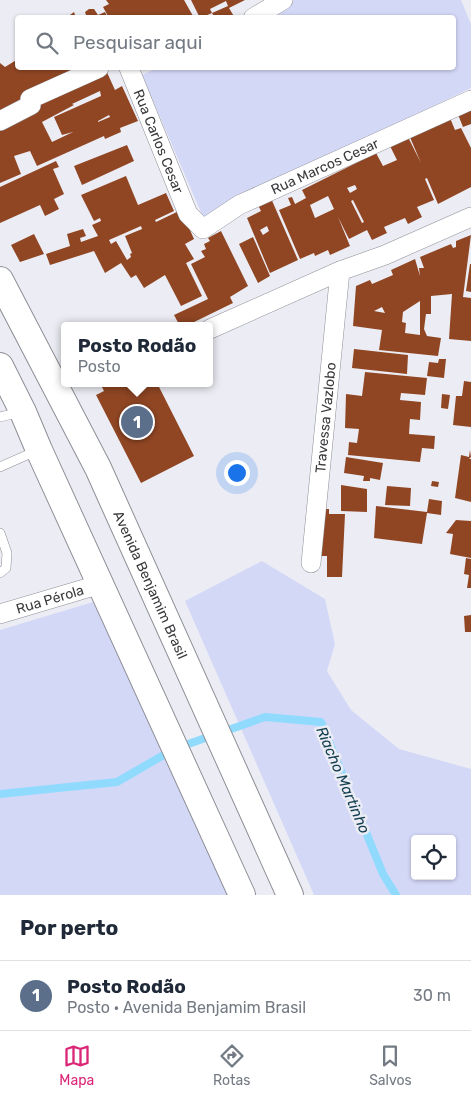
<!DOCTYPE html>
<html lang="pt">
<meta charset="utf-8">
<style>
:root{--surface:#fff;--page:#f2f2f3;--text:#1f2937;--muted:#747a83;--line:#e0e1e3;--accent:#db2777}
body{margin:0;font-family:Rubik,sans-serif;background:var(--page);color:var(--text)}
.controls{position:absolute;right:15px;bottom:15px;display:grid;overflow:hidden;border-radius:5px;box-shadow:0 1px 4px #0004}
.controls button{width:45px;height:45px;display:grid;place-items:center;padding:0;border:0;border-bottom:1px solid var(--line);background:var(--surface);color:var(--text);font:25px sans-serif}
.you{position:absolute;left:236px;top:472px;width:18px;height:18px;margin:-12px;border:4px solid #fff;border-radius:50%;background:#1a73e8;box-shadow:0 0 0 8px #1a73e833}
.badge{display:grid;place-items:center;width:32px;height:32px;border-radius:50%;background:var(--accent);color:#fff;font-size:16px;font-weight:700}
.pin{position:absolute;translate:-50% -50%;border:2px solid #fff;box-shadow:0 1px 5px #0006}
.popup{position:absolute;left:61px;top:322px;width:152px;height:65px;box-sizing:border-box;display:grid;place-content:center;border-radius:5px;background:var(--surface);filter:drop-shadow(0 1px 4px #0005);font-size:16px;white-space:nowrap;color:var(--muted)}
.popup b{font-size:19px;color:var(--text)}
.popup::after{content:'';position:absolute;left:50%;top:100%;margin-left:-10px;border:10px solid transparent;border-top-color:var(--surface)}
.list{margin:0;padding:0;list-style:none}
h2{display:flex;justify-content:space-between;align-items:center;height:65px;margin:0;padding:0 20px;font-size:21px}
h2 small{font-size:16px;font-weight:400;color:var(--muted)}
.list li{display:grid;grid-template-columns:32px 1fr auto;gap:15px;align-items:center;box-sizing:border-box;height:70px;padding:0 20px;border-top:1px solid var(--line)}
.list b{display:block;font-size:19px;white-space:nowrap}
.list p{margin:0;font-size:16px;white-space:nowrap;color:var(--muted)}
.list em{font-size:16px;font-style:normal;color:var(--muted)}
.icon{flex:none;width:28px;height:28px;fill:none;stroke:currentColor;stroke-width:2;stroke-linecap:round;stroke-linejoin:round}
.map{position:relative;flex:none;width:471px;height:895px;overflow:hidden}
.search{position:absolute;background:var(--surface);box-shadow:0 1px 4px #0004;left:15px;right:15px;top:15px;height:55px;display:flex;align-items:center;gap:12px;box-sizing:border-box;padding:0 18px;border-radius:5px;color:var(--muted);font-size:19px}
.sheet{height:135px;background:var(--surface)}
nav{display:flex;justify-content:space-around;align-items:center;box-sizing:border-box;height:70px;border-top:1px solid var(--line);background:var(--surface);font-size:14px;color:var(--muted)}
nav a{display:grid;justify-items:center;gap:2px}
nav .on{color:var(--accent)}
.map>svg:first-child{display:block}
</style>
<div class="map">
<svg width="471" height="895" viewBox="0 0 471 895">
<rect width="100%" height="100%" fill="#ecedf4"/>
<path fill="#d4d8f7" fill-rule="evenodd" d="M 282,0 L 461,0 L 471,24 L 471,88 L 203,217 L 142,75 L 157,68 L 454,68 L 454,18 L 250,17 Z
M 262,561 L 325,599 L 335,644 L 327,671 L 351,710 L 399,749 L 471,769 L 471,895 L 314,895 L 185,601 ZM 415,839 L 452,839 L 452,876 L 415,876 Z
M 93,602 L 232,895 L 0,895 L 0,630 Z"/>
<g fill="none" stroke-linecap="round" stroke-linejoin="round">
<path stroke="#90dafe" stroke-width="8" d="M 0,794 L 117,782 L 174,749 L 265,717 L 321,722 L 383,874 L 396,895"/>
</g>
<path fill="#904623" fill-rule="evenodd" d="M 106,0 L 184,0 L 193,16 L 109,18 L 103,7 L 109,4 Z
M 191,0 L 245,0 L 229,8 L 235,18 L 215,18 L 212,13 L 228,6 L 226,1 L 210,9 L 212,13 L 200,18 Z
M 89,9 L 94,9 L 98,15 L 105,12 L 108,18 L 87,18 L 85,12 Z
M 74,12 L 76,18 L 66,18 Z
M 18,59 L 18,68 L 85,68 L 0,115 L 0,63 L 5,67 Z
M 105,68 L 115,90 L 122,86 L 138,121 L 120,128 L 121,132 L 105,139 L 104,136 L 37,166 L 30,151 L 14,156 L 21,174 L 0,183 L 0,123 ZM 100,91 L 101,96 L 54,117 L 62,135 L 73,132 L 52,142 L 42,122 L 74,105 L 72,104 ZM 109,115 L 110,117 L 98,122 L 98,121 Z
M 471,109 L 471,124 L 463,127 L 457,112 Z
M 450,118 L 455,130 L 461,128 L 471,148 L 471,187 L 438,204 L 427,178 L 425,179 L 434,200 L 417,207 L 422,217 L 408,224 L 405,218 L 384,227 L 387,233 L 372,240 L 367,230 L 349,239 L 338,217 L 350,246 L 330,255 L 328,250 L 315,256 L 314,253 L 300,259 L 279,210 L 291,205 L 288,198 L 292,197 L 295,204 L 306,198 L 302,190 L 376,153 L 383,166 L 397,160 L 390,146 L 408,137 L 421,163 L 409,135 ZM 355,185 L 357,189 L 350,193 L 347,188 ZM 328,196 L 334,209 L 315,218 L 310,205 ZM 353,200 L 364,222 L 362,223 L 351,201 Z
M 127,145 L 134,161 L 82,185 L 74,166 Z
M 56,161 L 59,167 L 53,169 L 64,194 L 54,199 L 59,209 L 45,216 L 40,205 L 0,223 L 0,187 Z
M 126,176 L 138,205 L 166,193 L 174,211 L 155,220 L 156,222 L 181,210 L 194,239 L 185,244 L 194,259 L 186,263 L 202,296 L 181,306 L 165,275 L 144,288 L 136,275 L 131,278 L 121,263 L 105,273 L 94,251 L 50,265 L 46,254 L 70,246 L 67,234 L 83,229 L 86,236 L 80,238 L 81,242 L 98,236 L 92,225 L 101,221 L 100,218 L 94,221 L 81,195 ZM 141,226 L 142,229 L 125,236 L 132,253 L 130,254 L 131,257 L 127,260 L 116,241 L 111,244 L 109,240 Z
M 270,196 L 298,260 L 270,273 L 247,218 L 261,211 L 258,205 ZM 267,226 L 269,231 L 263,235 L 260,230 Z
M 221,231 L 248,286 L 230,297 L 233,303 L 186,326 L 180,326 L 174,315 L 208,299 L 191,264 L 205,257 L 201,251 L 206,249 L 204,244 L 210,241 L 208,238 Z
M 34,234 L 44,254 L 20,262 L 11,245 Z
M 471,235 L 463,297 L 471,298 L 471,341 L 449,339 L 452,294 L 431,296 L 431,314 L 426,314 L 424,329 L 427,336 L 441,338 L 438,356 L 379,350 L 382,330 L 353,326 L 356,286 L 370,280 L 372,284 L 393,275 L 391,270 L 415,259 L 420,276 L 419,268 L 424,268 L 420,257 L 451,244 L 453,248 L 456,247 L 456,241 ZM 420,301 L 420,335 L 405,333 L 406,323 L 402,322 L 403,312 ZM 382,307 L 385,313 L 374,311 Z
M 253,237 L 270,276 L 258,283 L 239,244 Z
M 470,264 L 471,264 L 471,292 L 466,291 Z
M 354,349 L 408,355 L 407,374 L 352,368 Z
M 439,359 L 446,359 L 444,378 L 427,376 L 429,362 L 438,363 Z
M 365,372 L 427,378 L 425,395 L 401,393 L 400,400 L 421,402 L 420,420 L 410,419 L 409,434 L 435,436 L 434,449 L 422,448 L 420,462 L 348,455 L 349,442 L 357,443 L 359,429 L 345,428 L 346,394 L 362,396 Z
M 464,381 L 471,382 L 471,427 L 453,425 L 456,396 L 462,396 Z
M 100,383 L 157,383 L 194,456 L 141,483 L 96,395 L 104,391 Z
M 442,394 L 450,395 L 448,409 L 441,408 Z
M 470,450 L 471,457 L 469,459 L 471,459 L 471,502 L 455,498 L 461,455 L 469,457 Z
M 346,457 L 383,463 L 380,480 L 370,478 L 370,481 L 363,481 L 364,476 L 344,473 Z
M 432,481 L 439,482 L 438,487 L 431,486 Z
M 341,485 L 367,489 L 367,512 L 341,511 Z
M 387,486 L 411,488 L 410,506 L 385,505 Z
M 429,499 L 442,501 L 441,515 L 427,513 L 422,544 L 374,538 L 376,506 L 427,512 Z
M 319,509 L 329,509 L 329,514 L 345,514 L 342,577 L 327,577 L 327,556 L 318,556 Z
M 456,520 L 471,521 L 471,558 L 450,554 L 453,534 L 446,533 Z
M 466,558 L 471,559 L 471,588 L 467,588 L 469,575 L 464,574 Z
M 471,615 L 471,632 L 465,632 L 464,616 Z"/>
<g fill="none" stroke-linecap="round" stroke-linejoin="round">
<g stroke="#8e8f96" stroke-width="10">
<path id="lane" d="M 0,417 L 21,412
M 0,467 L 36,451
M 0,533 L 7,553 L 6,568 L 0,573"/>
</g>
<g stroke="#8e8f96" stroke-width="20">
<g id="street">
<path d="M 253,18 L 283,0"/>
<path id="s1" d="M 129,68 L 188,214 L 203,229 L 239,205 L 471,100"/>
<path d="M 0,121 L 31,105 L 30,99 L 99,68"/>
<path d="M 210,329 L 340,271 L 385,255 L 471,217"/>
<path id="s2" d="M 311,563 L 340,271"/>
<path id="s3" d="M 0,614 L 101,584"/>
</g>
</g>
<g stroke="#8e8f96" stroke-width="28">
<g id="secondary">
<path id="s4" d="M 0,280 L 98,468 L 290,895"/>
<path d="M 0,366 L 23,412 L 39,450 L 242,895"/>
</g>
</g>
<use href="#lane" stroke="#fff" stroke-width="9"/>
<use href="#street" stroke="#fff" stroke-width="19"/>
<use href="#secondary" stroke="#fff" stroke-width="26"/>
</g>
<g text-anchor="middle" stroke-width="5" stroke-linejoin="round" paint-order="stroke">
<g font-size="14" fill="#3a3a3d" stroke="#ecedf4">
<text dy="5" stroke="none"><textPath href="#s1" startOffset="79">Rua Carlos Cesar</textPath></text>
<text dy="5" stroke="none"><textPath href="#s1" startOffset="316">Rua Marcos Cesar</textPath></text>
<text dy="5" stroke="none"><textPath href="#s2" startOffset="146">Travessa Vazlobo</textPath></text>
<text dy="5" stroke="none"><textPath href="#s4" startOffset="340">Avenida Benjamim Brasil</textPath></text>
<text dy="5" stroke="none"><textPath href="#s3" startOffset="52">Rua Pérola</textPath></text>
</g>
<g font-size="15" font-style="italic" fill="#154052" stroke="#ecedf4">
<text transform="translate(343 780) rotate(67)" y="5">Riacho Martinho</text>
</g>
</g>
</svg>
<div class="controls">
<button><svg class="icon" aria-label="locate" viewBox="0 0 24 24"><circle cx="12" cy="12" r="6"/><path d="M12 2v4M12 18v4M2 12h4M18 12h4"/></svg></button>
</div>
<div class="you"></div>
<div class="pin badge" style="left:137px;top:422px;background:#5c6f8a">1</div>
<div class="popup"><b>Posto Rodão</b>Posto</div>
<div class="search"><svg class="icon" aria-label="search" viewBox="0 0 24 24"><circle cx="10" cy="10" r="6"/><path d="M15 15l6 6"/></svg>Pesquisar aqui</div>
</div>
<section class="sheet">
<h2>Por perto<small></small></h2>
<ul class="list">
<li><span class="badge" style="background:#5c6f8a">1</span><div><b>Posto Rodão</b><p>Posto · Avenida Benjamim Brasil</p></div><em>30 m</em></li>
</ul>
</section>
<nav>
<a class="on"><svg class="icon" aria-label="map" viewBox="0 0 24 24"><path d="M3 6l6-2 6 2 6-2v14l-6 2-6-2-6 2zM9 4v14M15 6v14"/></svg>Mapa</a>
<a><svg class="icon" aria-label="directions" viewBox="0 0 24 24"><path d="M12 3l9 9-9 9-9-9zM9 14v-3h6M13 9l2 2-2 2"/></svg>Rotas</a>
<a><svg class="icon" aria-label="saved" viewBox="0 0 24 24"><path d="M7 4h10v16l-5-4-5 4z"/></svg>Salvos</a>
</nav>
